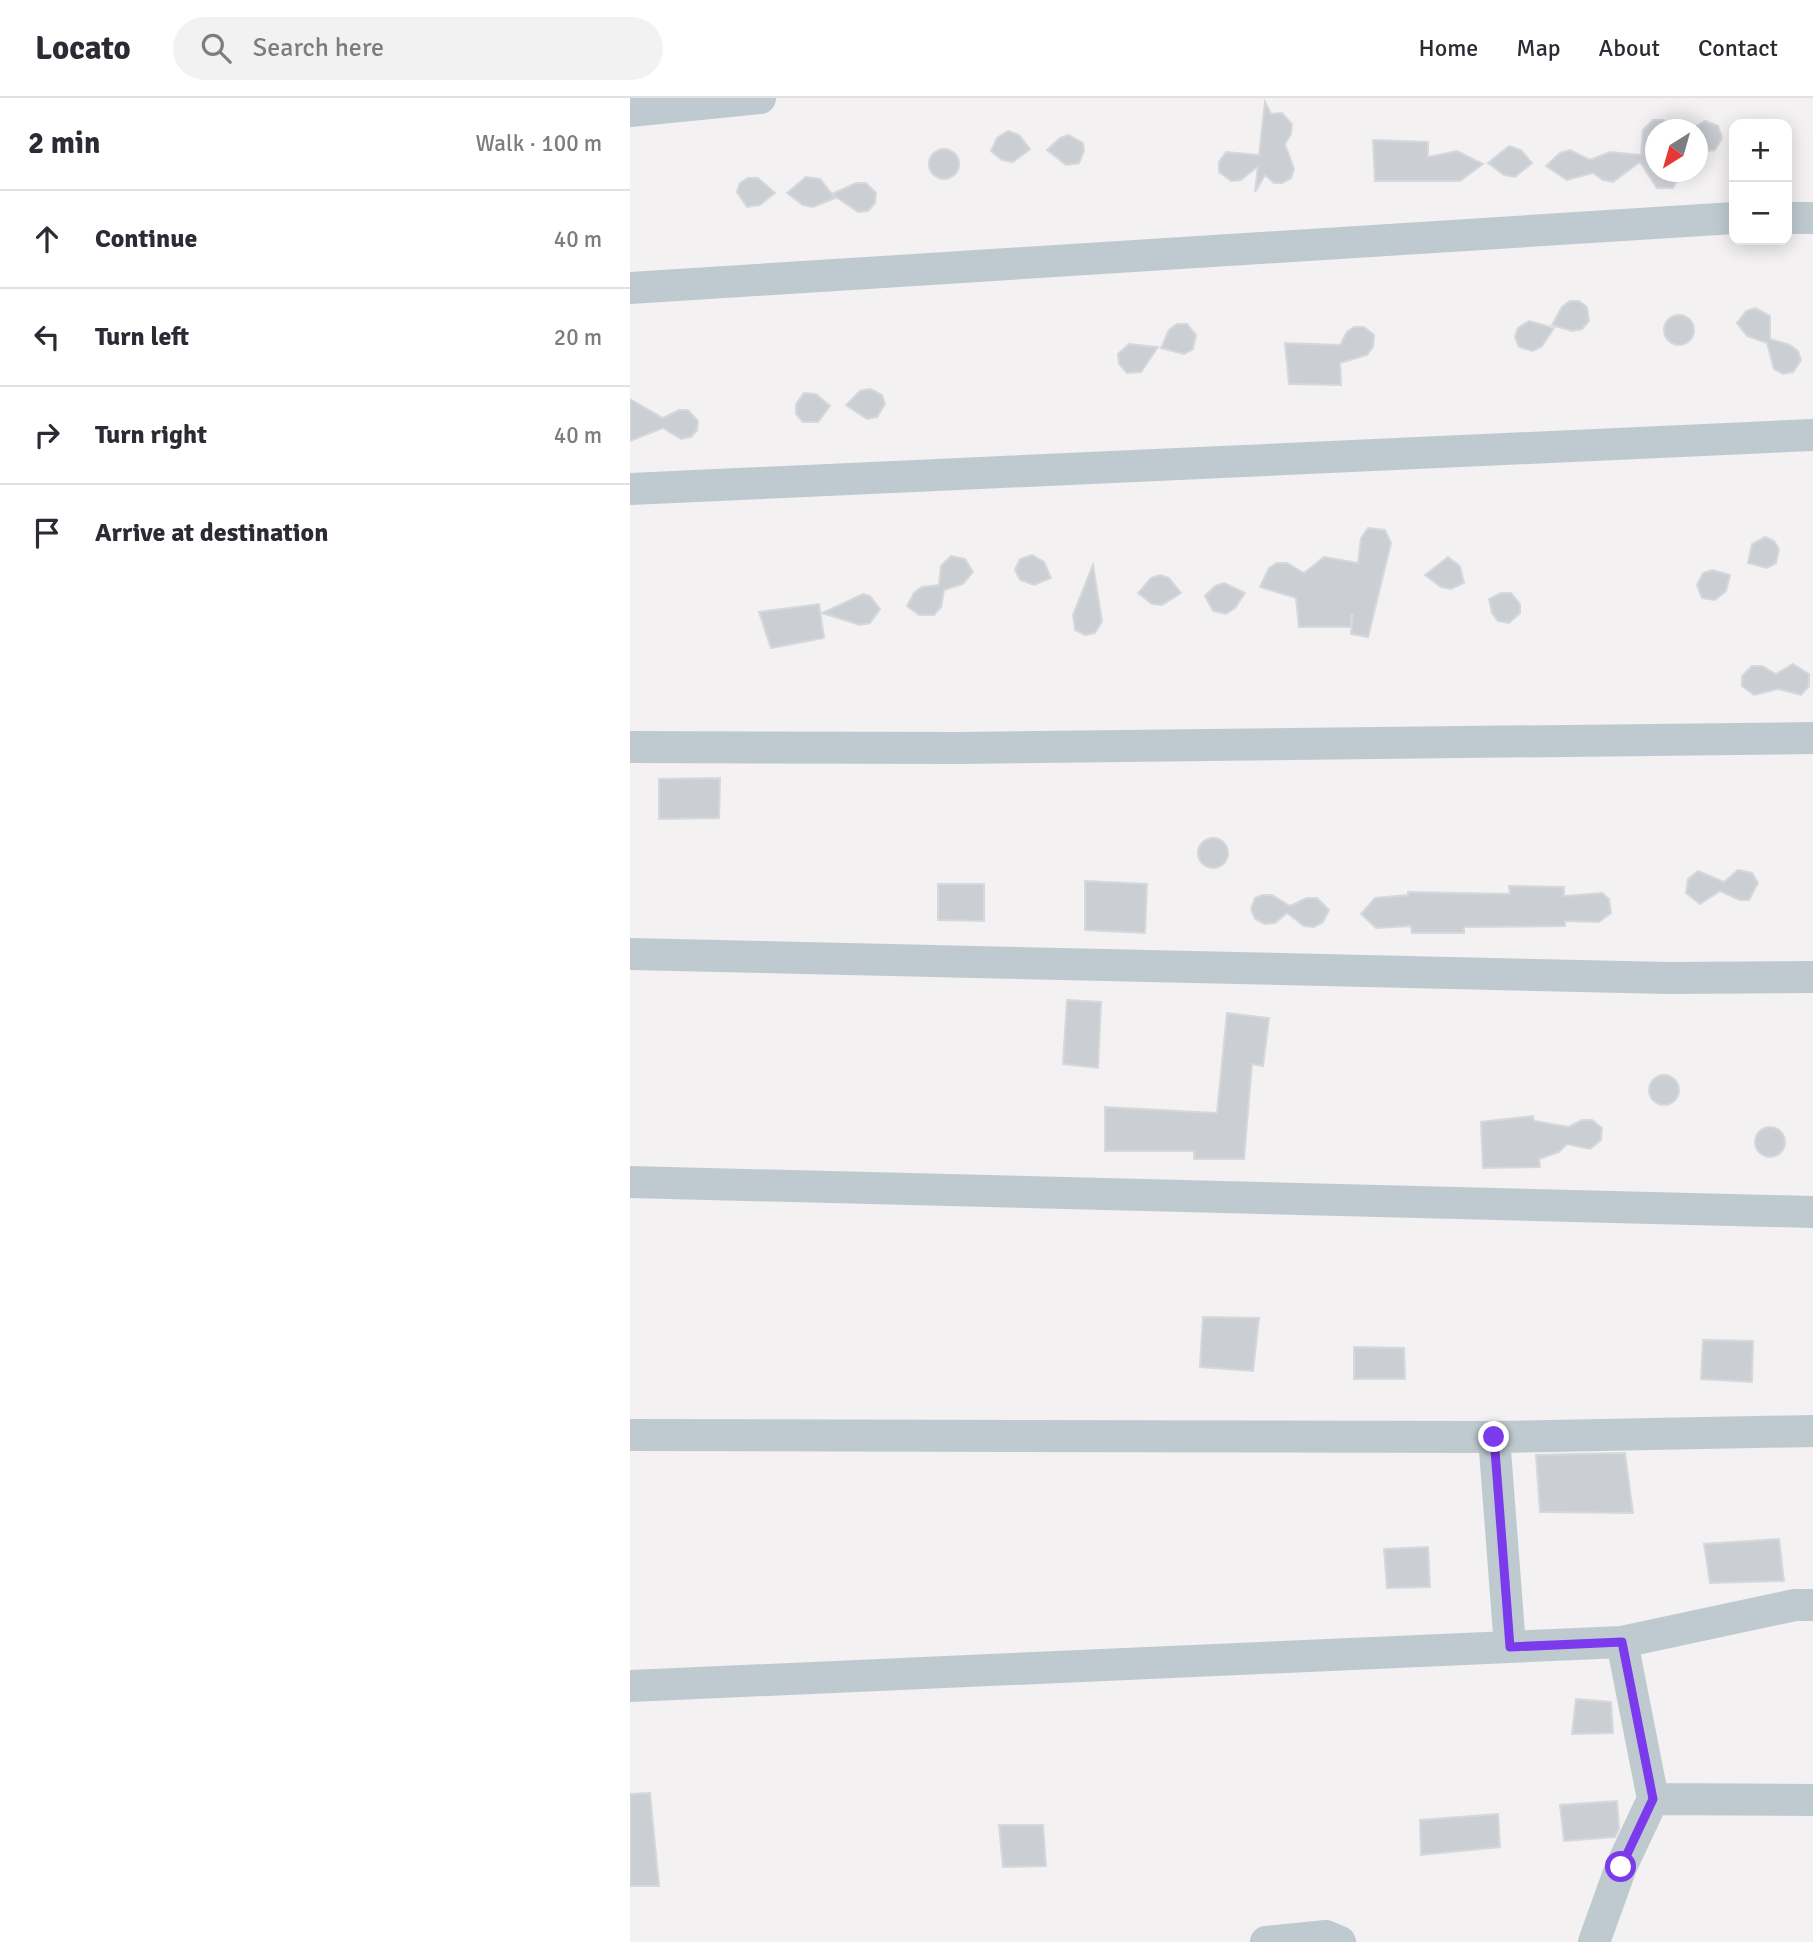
<!DOCTYPE html>
<meta charset="utf-8">
<style>
:root{--surface:#fff;--page:#f2f2f3;--text:#2b2b33;--muted:#7c7c81;--line:#e1e1e2}
body{margin:0;font-family:Signika,sans-serif;background:var(--page);color:var(--text)}
.controls{position:absolute;right:21px;top:21px;display:grid;overflow:hidden;border-radius:14px;box-shadow:0 4px 18px #0003}
.controls button{width:63px;height:63px;display:grid;place-items:center;padding:0;border:0;border-bottom:2px solid var(--line);background:var(--surface);color:var(--text);font:35px sans-serif}
.compass{position:absolute;left:1015px;top:21px;width:63px;height:63px;border-radius:50%;background:var(--surface);box-shadow:0 4px 18px #0003;rotate:217deg}
.stop{position:absolute;width:21px;height:21px;margin:-16px;border:5px solid #7c3aed;border-radius:50%;background:#fff}
.stop.end{background:#7c3aed;border-color:#fff;box-shadow:0 2px 7px #0008}
.list{margin:0;padding:0;list-style:none}
h2{display:flex;justify-content:space-between;align-items:center;height:91px;margin:0;padding:0 28px;font-size:30px}
h2 small{font-size:23px;font-weight:400;color:var(--muted)}
.list li{display:grid;grid-template-columns:46px 1fr auto;gap:21px;align-items:center;box-sizing:border-box;height:98px;padding:0 28px;border-top:2px solid var(--line)}
.list b{display:block;font-size:26px;white-space:nowrap}
.list em{font-size:23px;font-style:normal;color:var(--muted)}
.icon{flex:none;width:38px;height:38px;fill:none;stroke:currentColor;stroke-width:2;stroke-linecap:round;stroke-linejoin:round}
.map{position:relative;flex:none;width:1183px;height:1844px;overflow:hidden}
header{display:flex;align-items:center;gap:42px;box-sizing:border-box;height:98px;padding:0 35px;background:var(--surface);border-bottom:2px solid var(--line)}
header strong{font-size:33px}
nav{display:flex;gap:38px;margin-inline-start:auto;font-size:24px}
.search{width:490px;height:63px;background:var(--page);display:flex;align-items:center;gap:18px;box-sizing:border-box;padding:0 24px;border-radius:38px;color:var(--muted);font-size:26px}
main{display:flex}
aside{flex:1;background:var(--surface)}
.map>svg:first-child{display:block}
</style>
<header>
<strong>Locato</strong>
<div class="search"><svg class="icon" aria-label="search" viewBox="0 0 24 24"><circle cx="10" cy="10" r="6"/><path d="M15 15l6 6"/></svg>Search here</div>
<nav><a>Home</a><a>Map</a><a>About</a><a>Contact</a></nav>
</header>
<main>
<aside>
<h2>2 min<small>Walk · 100 m</small></h2>
<ul class="list">
<li><svg class="icon" aria-label="ahead" viewBox="0 0 24 24"><path d="M12 20V5M6 11l6-6 6 6"/></svg><div><b>Continue</b></div><em>40 m</em></li>
<li><svg class="icon" aria-label="left" viewBox="0 0 24 24"><path d="M17 20v-9H6M10 6l-5 5 5 5"/></svg><div><b>Turn left</b></div><em>20 m</em></li>
<li><svg class="icon" aria-label="right" viewBox="0 0 24 24"><path d="M7 20v-9h11M14 6l5 5-5 5"/></svg><div><b>Turn right</b></div><em>40 m</em></li>
<li><svg class="icon" aria-label="arrive" viewBox="0 0 24 24"><path d="M6 21V4h12l-3 4 3 4H6"/></svg><div><b>Arrive at destination</b></div></li>
</ul>
</aside>
<div class="map">
<svg width="1183" height="1844" viewBox="0 0 1183 1844">
<rect width="100%" height="100%" fill="#f3f1f1"/>
<path fill="#cbcfd3" stroke="#d5d8dc" stroke-width="2" d="M 635,4 L 641,16 L 652,15 L 662,26 L 661,36 L 655,46 L 664,71 L 661,80 L 652,85 L 644,85 L 635,77 L 625,94 L 628,68 L 611,82 L 601,83 L 589,74 L 589,64 L 596,54 L 629,57 Z
M 1023,22 L 1033,22 L 1049,32 L 1026,32 L 1026,74 L 1051,74 L 1043,90 L 1027,90 L 1010,64 L 983,84 L 973,82 L 963,75 L 937,82 L 916,68 L 930,55 L 940,52 L 960,62 L 980,54 L 1011,57 L 1013,32 Z
M 1075,23 L 1088,28 L 1092,40 L 1085,52 L 1068,54 L 1068,32 L 1060,32 Z
M 378,33 L 389,37 L 400,51 L 383,64 L 372,62 L 361,53 L 367,40 Z
M 439,37 L 453,45 L 454,53 L 449,65 L 436,67 L 417,52 L 430,40 Z
M 743,42 L 798,44 L 798,59 L 827,53 L 853,66 L 830,83 L 745,83 Z
M 879,48 L 891,52 L 902,65 L 885,79 L 874,77 L 858,65 Z
M299 66a15 15 0 1 1 30 0a15 15 0 1 1-30 0Z
M 176,79 L 190,81 L 202,96 L 226,85 L 236,85 L 246,95 L 245,105 L 238,113 L 228,114 L 203,97 L 205,100 L 183,109 L 173,107 L 157,95 Z
M 118,80 L 128,80 L 145,95 L 130,107 L 117,109 L 107,94 L 110,85 Z
M 940,203 L 949,203 L 957,209 L 959,223 L 952,231 L 942,233 L 922,227 L 932,209 Z
M 1125,210 L 1140,218 L 1140,241 L 1160,247 L 1168,253 L 1171,262 L 1163,274 L 1153,276 L 1144,271 L 1137,245 L 1117,238 L 1107,225 L 1116,213 Z
M1034 232a15 15 0 1 1 30 0a15 15 0 1 1-30 0Z
M 899,223 L 924,230 L 912,248 L 903,253 L 889,249 L 885,239 L 888,230 Z
M 547,226 L 557,226 L 566,237 L 563,251 L 554,256 L 531,250 L 539,232 Z
M 724,229 L 734,229 L 744,237 L 743,249 L 737,257 L 710,265 L 711,287 L 659,286 L 655,245 L 710,247 L 717,234 Z
M 499,246 L 528,249 L 511,274 L 497,275 L 489,266 L 488,256 Z
M 240,291 L 252,297 L 255,306 L 247,319 L 237,321 L 216,307 L 230,293 Z
M 174,295 L 186,296 L 200,308 L 188,324 L 173,324 L 166,316 L 166,306 Z
M 0,301 L 33,320 L 49,312 L 58,312 L 68,323 L 67,332 L 61,339 L 51,341 L 33,330 L 0,343 Z
M 738,430 L 755,432 L 761,445 L 738,539 L 721,536 L 723,517 L 721,517 L 721,529 L 669,529 L 666,500 L 630,489 L 639,470 L 647,465 L 657,465 L 674,475 L 694,459 L 728,465 L 731,440 Z
M 1135,439 L 1144,443 L 1149,451 L 1146,465 L 1137,470 L 1118,465 L 1122,446 Z
M 402,457 L 414,464 L 421,480 L 404,487 L 390,482 L 385,472 L 390,461 Z
M 321,458 L 335,461 L 343,474 L 333,486 L 314,492 L 311,509 L 304,517 L 289,517 L 277,508 L 284,495 L 292,489 L 309,487 L 311,468 Z
M 818,459 L 830,468 L 834,485 L 821,491 L 811,489 L 795,477 Z
M 463,467 L 472,523 L 465,535 L 455,537 L 445,532 L 443,517 Z
M 1082,472 L 1100,477 L 1096,493 L 1085,502 L 1072,500 L 1067,487 L 1073,475 Z
M 530,477 L 539,480 L 551,495 L 532,507 L 522,506 L 508,495 L 521,480 Z
M 594,485 L 615,495 L 605,510 L 596,516 L 583,513 L 575,498 L 585,488 Z
M 871,495 L 881,495 L 890,506 L 890,515 L 879,525 L 868,523 L 862,515 L 859,501 Z
M 233,496 L 240,498 L 250,511 L 240,525 L 230,527 L 192,515 Z
M 189,506 L 194,540 L 141,550 L 129,514 Z
M 1163,566 L 1179,576 L 1179,588 L 1171,597 L 1148,591 L 1124,597 L 1112,588 L 1112,578 L 1122,568 L 1132,568 L 1146,576 Z
M 90,680 L 89,720 L 29,721 L 29,681 Z
M568 755a15 15 0 1 1 30 0a15 15 0 1 1-30 0Z
M 1108,772 L 1122,775 L 1128,785 L 1119,802 L 1110,802 L 1090,793 L 1070,806 L 1056,795 L 1058,781 L 1068,773 L 1094,784 Z
M 455,783 L 517,786 L 515,835 L 455,832 Z
M 308,786 L 354,786 L 354,823 L 308,822 Z
M 879,788 L 934,789 L 934,798 L 972,795 L 979,801 L 981,815 L 969,824 L 935,823 L 935,828 L 834,829 L 834,835 L 782,835 L 781,828 L 746,830 L 731,816 L 745,800 L 778,797 L 778,794 L 880,796 Z
M 632,797 L 642,797 L 660,808 L 677,800 L 687,800 L 699,812 L 693,824 L 684,829 L 674,828 L 657,815 L 645,825 L 635,826 L 625,821 L 621,811 L 625,800 Z
M 437,902 L 471,904 L 468,970 L 433,966 Z
M 597,915 L 639,920 L 633,968 L 622,966 L 614,1061 L 564,1061 L 564,1053 L 475,1053 L 475,1009 L 587,1015 Z
M1019 992a15 15 0 1 1 30 0a15 15 0 1 1-30 0Z
M 903,1018 L 904,1023 L 939,1029 L 952,1022 L 962,1022 L 972,1030 L 971,1042 L 960,1051 L 937,1046 L 929,1054 L 909,1061 L 910,1069 L 853,1070 L 851,1024 Z
M1125 1044a15 15 0 1 1 30 0a15 15 0 1 1-30 0Z
M 573,1219 L 629,1220 L 623,1273 L 570,1269 Z
M 1073,1242 L 1123,1243 L 1122,1284 L 1071,1281 Z
M 724,1249 L 774,1250 L 775,1281 L 724,1281 Z
M 995,1355 L 1003,1415 L 910,1414 L 906,1357 Z
M 1149,1441 L 1154,1483 L 1080,1485 L 1074,1446 Z
M 798,1449 L 800,1489 L 757,1490 L 754,1451 Z
M 946,1601 L 981,1604 L 983,1635 L 942,1636 Z
M 20,1695 L 29,1788 L 0,1788 L 0,1696 Z
M 987,1703 L 989,1731 L 985,1739 L 934,1743 L 930,1707 Z
M 868,1716 L 870,1749 L 791,1757 L 790,1722 Z
M 369,1727 L 413,1727 L 416,1768 L 373,1769 Z"/>
<g fill="none" stroke-linecap="round" stroke-linejoin="round">
<path stroke="#bfcad0" stroke-width="32" d="M 0,13 L 130,0
M 1157,120 L 1183,120
M 0,190 L 1104,120
M 0,391 L 1183,337
M 0,649 L 329,650 L 1183,640
M 0,856 L 1038,880 L 1183,879
M 0,1084 L 1183,1114
M 0,1337 L 864,1339 L 1183,1333
M 864,1339 L 880,1549
M 0,1588 L 992,1544 L 1165,1507 L 1183,1507
M 1023,1701 L 1183,1702
M 636,1844 L 696,1838 L 710,1844
M 964,1844 L 991,1769 L 1023,1701 L 992,1544"/>
</g>
<g fill="none" stroke-linecap="round" stroke-linejoin="round">
<path stroke="#7c3aed" stroke-width="9" d="M 864,1339 L 880,1549 L 992,1544 L 1023,1701 L 991,1769"/>
</g>
</svg>
<div class="controls">
<button>+</button>
<button>−</button>
</div>
<svg class="compass" viewBox="-18 -18 36 36"><path d="M0-13l5 13h-10z" fill="#e53935"/><path d="M0 13l5-13h-10z" fill="#7c7c81"/></svg>
<div class="stop" style="left:991px;top:1769px"></div>
<div class="stop end" style="left:864px;top:1339px"></div>
</div>
</main>
